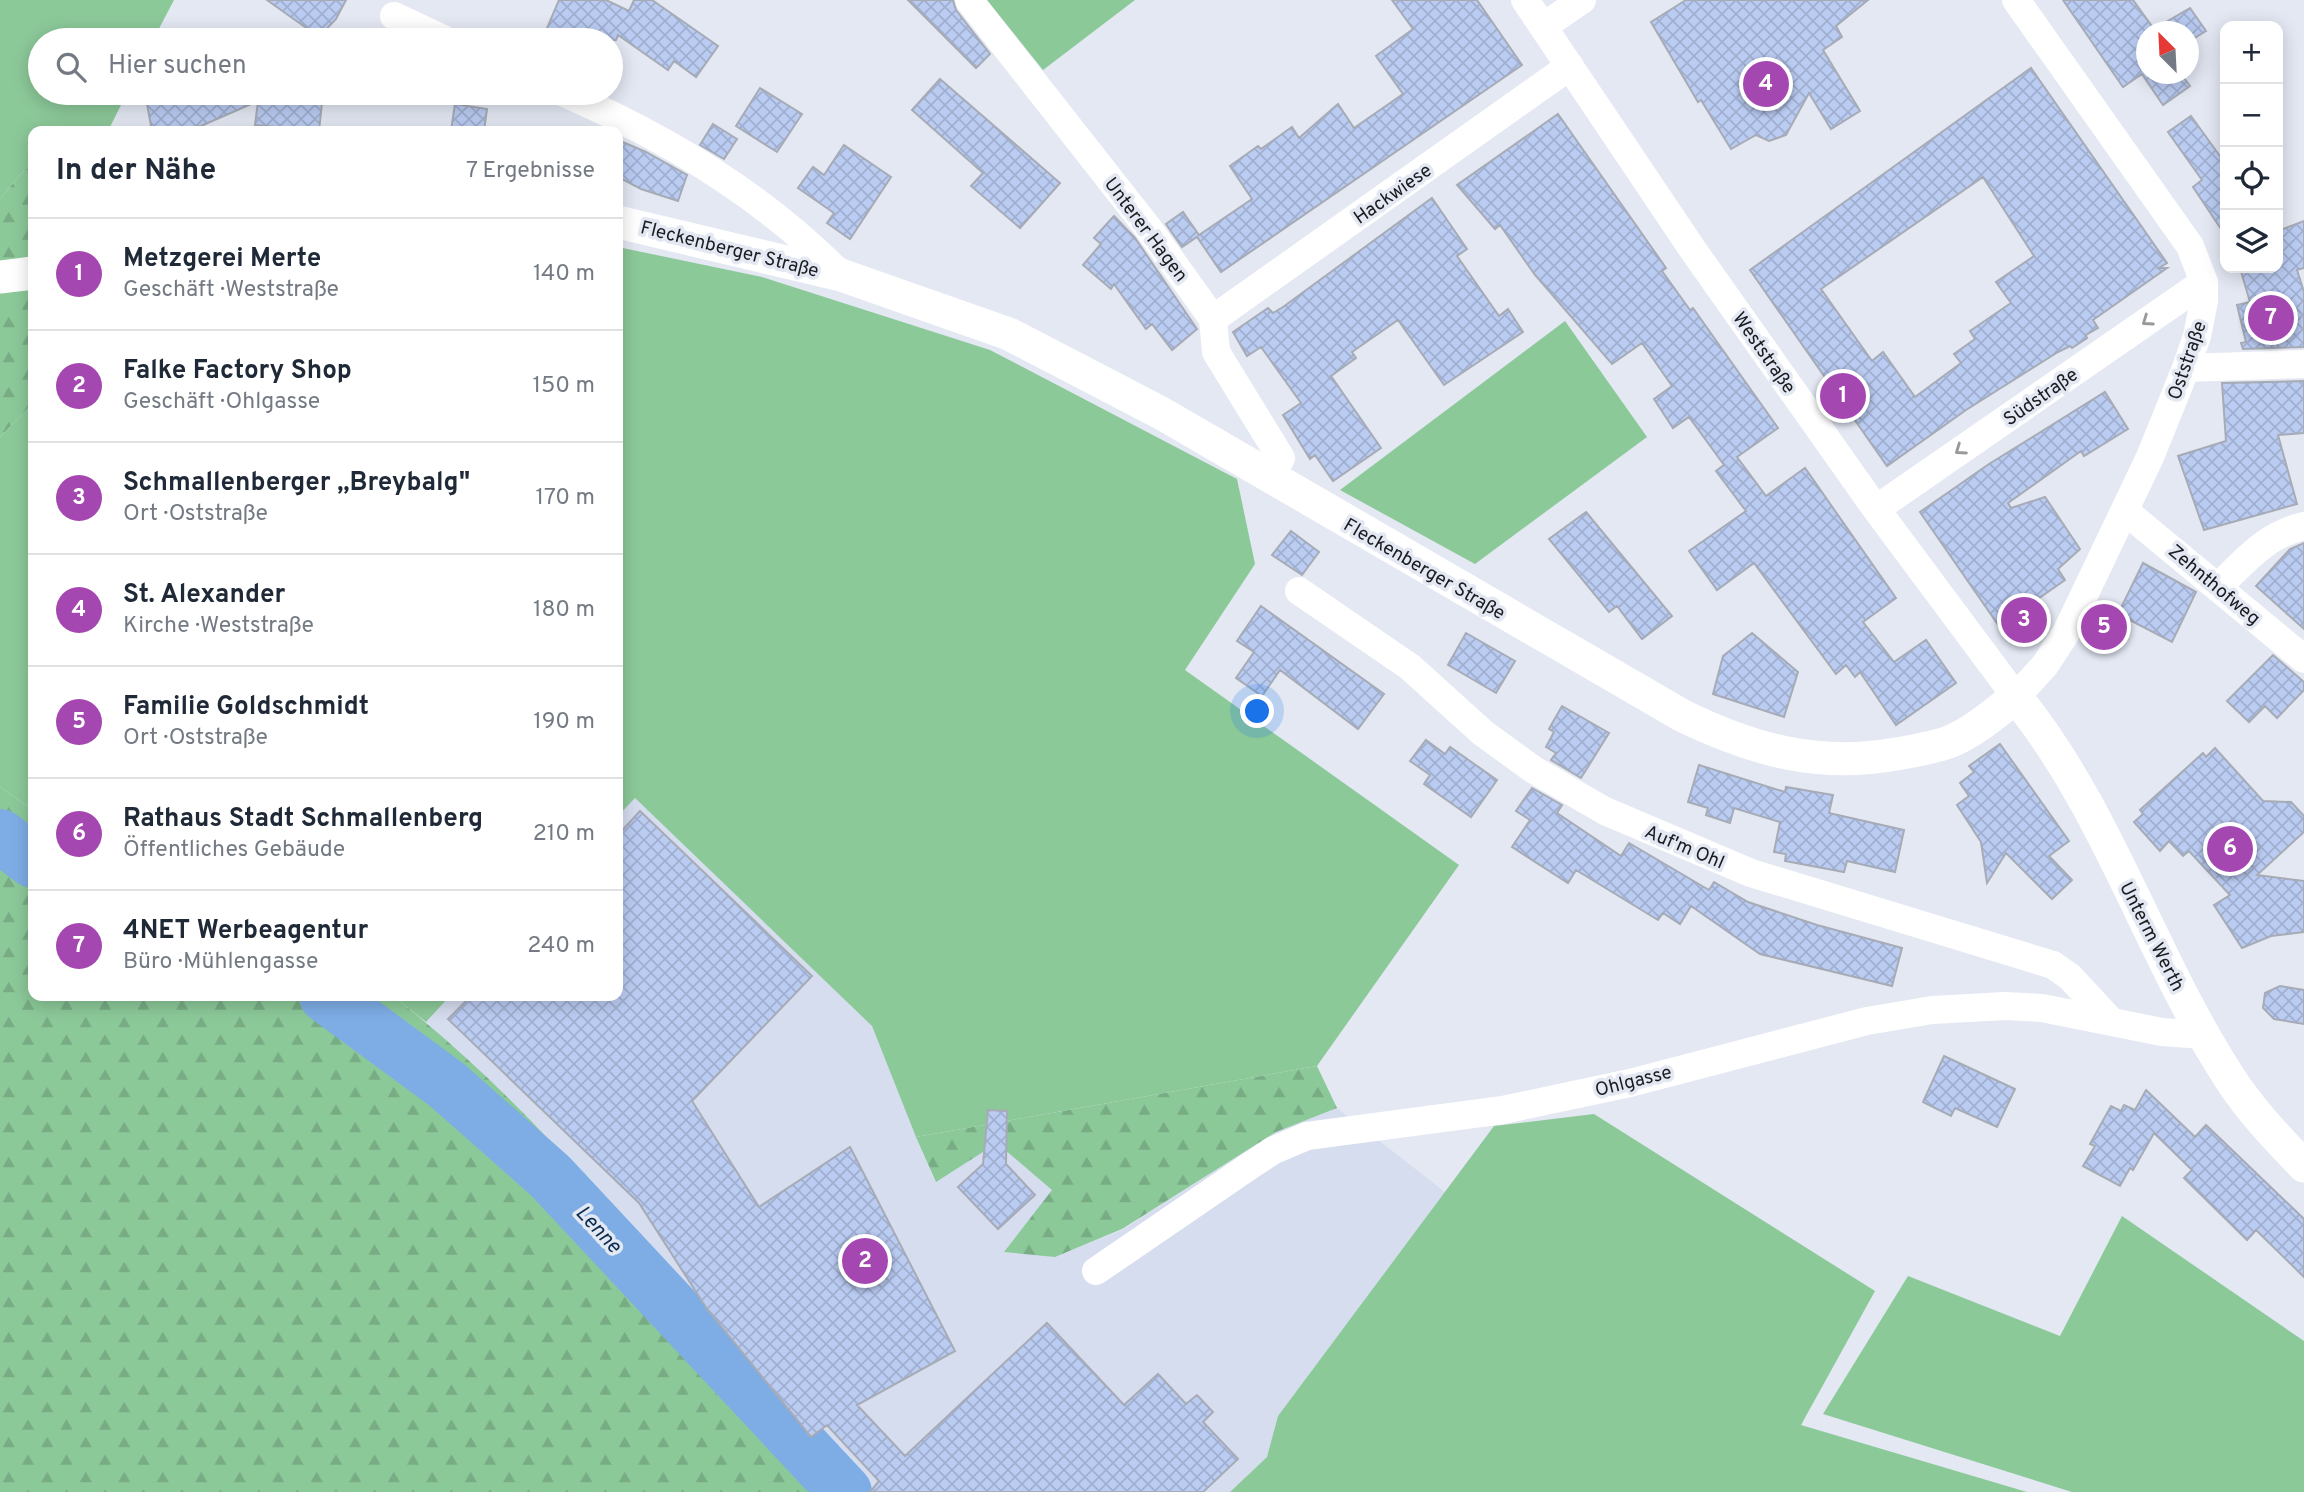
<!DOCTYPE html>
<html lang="de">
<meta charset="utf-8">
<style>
:root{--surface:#fff;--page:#f2f2f3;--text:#1f2937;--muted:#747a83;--line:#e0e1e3;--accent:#a547b0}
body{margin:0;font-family:Overpass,sans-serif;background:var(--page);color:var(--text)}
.controls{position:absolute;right:21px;top:21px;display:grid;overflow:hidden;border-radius:14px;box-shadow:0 4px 18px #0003}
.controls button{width:63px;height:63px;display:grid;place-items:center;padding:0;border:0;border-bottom:2px solid var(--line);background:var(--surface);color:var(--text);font:35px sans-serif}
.compass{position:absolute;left:2136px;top:21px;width:63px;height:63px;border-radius:50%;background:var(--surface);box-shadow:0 4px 18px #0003;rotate:336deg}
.you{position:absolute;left:1258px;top:712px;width:24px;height:24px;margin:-18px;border:5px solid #fff;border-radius:50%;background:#1a73e8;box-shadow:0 0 0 10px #1a73e833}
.badge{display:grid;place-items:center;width:46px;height:46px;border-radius:50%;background:var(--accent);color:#fff;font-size:23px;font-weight:700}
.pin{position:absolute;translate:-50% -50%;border:4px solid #fff;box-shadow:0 2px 7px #0006}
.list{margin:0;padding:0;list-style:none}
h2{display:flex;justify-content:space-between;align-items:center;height:91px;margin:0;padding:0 28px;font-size:30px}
h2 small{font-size:23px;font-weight:400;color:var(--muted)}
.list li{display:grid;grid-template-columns:46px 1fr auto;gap:21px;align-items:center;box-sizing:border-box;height:112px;padding:0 28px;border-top:2px solid var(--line)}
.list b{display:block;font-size:26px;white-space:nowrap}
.list p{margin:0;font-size:23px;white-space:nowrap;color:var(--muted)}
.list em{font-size:23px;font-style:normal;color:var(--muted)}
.icon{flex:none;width:38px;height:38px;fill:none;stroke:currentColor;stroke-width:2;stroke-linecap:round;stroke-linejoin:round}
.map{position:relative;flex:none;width:2304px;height:1492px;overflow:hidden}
.search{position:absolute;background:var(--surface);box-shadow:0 4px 18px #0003;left:28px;top:28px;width:595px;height:77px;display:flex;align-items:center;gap:18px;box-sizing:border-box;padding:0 24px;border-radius:38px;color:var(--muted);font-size:26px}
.panel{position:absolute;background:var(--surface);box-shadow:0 4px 18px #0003;left:28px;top:126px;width:595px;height:875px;border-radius:14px}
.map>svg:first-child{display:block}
</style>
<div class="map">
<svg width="2304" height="1492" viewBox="0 0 2304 1492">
<defs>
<pattern id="forest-firs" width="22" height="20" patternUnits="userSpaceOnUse" patternTransform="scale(1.75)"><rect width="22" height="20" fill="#8cc999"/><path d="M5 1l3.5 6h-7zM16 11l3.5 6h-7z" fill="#78ac84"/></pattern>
<pattern id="building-cross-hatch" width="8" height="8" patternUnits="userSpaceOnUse" patternTransform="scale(1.75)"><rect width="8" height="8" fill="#bbccf3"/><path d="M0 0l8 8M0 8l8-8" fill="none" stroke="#a0afd0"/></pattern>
</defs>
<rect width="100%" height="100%" fill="#e3e8f3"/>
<path fill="#d5ddef" d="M 635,798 L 872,1026 L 935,1181 L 997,1142 L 1053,1190 L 1005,1251 L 1055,1257 L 1122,1230 L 1276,1132 L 1337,1108 L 1445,1192 L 1278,1416 L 1267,1457 L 1230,1492 L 858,1492 L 811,1442 L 573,1163 L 426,1022 L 450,996 L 618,996 L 618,816 Z"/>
<path fill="#8cc999" d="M 0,0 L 174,0 L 153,40 L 40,40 L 40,93 L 127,93 L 108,131 L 33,131 L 33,167 L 25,169 L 0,199 Z
M 987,0 L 1135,0 L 1043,70 Z
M 618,247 L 762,277 L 990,350 L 1237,479 L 1255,564 L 1185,670 L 1459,865 L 1317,1066 L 916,1137 L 872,1026 L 635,798 L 618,816 Z
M 1565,321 L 1647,437 L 1475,564 L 1340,490 Z
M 33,403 L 33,810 L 0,787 L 0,437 Z
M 393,996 L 450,996 L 426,1022 Z
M 1594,1114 L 1875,1291 L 1801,1425 L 2027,1492 L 1230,1492 L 1267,1457 L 1278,1416 L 1494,1126 Z
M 2122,1216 L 2304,1341 L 2304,1492 L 2072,1492 L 1823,1414 L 1908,1276 L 2060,1336 Z"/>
<path fill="url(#forest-firs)" d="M 33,167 L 33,403 L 0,437 L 0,199 L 25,169 Z
M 0,787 L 33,810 L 33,996 L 393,996 C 573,1136 702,1328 858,1492 L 0,1492 Z
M 1317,1066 L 1337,1108 L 1276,1132 L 1122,1229 L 1055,1257 L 1004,1252 L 1052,1190 L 997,1143 L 936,1182 L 916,1137 Z"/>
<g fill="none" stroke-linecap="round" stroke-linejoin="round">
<path stroke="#7eade5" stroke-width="54" d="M 0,836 L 33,861
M 326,996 L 447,1085 L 550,1176 L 845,1492"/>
</g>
<path fill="url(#building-cross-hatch)" stroke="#a6abb5" stroke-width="2" fill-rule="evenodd" d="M 267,0 L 346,0 L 336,19 L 319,37 Z
M 559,0 L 606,0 L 629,11 L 634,0 L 652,0 L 718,46 L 696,77 L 674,61 L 668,70 L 618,35 L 616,40 L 566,40 L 547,28 Z
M 908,0 L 953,0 L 956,10 L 990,54 L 976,68 Z
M 1392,0 L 1477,0 L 1522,65 L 1221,272 L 1197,237 L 1182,247 L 1166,224 L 1183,212 L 1199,235 L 1252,199 L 1230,166 L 1258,146 L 1261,149 L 1292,127 L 1299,138 L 1338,104 L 1354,128 L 1403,94 L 1376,56 L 1413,29 Z
M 1686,0 L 1868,0 L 1836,26 L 1842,37 L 1823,50 L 1860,111 L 1831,129 L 1809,93 L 1786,135 L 1769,141 L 1756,135 L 1731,149 L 1701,100 L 1698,102 L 1651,22 Z
M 2063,0 L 2133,0 L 2154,29 L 2190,8 L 2206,31 L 2188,42 L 2188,32 L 2146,32 L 2146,74 L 2181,74 L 2190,86 L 2163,105 L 2142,74 L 2123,87 Z
M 2031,68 L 2167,263 L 2159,268 L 2167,268 L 2093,320 L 2098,328 L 2086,335 L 2087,338 L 2072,348 L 2070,346 L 2058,352 L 1966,410 L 1887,466 L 1750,270 ZM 1983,177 L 2034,256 L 1996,282 L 2011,303 L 1970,331 L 1975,339 L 1954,354 L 1961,363 L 1915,397 L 1883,352 L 1872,361 L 1821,289 Z
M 940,79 L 1060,183 L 1020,228 L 971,186 L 983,173 L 912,110 Z
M 760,88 L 802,114 L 777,152 L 736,126 Z
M 145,93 L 323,93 L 319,131 L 255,125 L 258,101 L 201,126 L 152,131 Z
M 455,104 L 487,109 L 484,131 L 451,131 Z
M 1558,114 L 1666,268 L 1662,271 L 1690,310 L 1693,308 L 1778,428 L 1737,457 L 1766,496 L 1805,468 L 1896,598 L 1863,622 L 1894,662 L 1926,640 L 1956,683 L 1896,725 L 1860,672 L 1855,677 L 1846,665 L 1836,674 L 1754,563 L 1717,590 L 1689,551 L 1746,511 L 1716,471 L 1724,465 L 1689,417 L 1673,428 L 1654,399 L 1672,386 L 1642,343 L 1612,364 L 1535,275 L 1500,225 L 1495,229 L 1457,185 Z
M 2191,116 L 2225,163 L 2225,235 L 2193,187 L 2202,180 L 2168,132 Z
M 713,124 L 737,139 L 724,159 L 700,145 Z
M 618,140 L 646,152 L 687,175 L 678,201 L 641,189 L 618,177 Z
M 844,145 L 891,177 L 850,239 L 827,223 L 834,213 L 798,188 L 813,167 L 824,175 Z
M 1432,198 L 1467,249 L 1457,256 L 1499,316 L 1508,309 L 1523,332 L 1444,385 L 1398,320 L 1352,352 L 1356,358 L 1331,376 L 1381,448 L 1333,481 L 1315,455 L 1310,459 L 1283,415 L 1301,403 L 1261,347 L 1247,356 L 1233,332 L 1268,308 L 1273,313 L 1283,307 Z
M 1114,216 L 1135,238 L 1197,329 L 1172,350 L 1152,324 L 1146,329 L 1114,284 L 1111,289 L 1083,265 L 1101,244 L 1094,238 Z
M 2304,221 L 2304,268 L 2297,270 L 2304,292 L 2304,347 L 2243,349 L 2241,343 L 2246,342 L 2237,305 L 2250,302 L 2240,268 L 2278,268 L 2278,231 Z
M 2304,381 L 2304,433 L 2278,435 L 2297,504 L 2204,530 L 2178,456 L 2226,441 L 2222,383 Z
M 2105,392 L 2128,429 L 2084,456 L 2081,451 L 2008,503 L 2011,508 L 2045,497 L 2080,549 L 2058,569 L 2065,580 L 1999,626 L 1920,512 L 1989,464 Z
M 1586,512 L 1672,616 L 1642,639 L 1617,606 L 1609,612 L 1549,539 Z
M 1291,531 L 1319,552 L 1302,575 L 1272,555 Z
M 2304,543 L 2304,629 L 2256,586 L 2290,549 Z
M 2143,563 L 2196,592 L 2172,642 L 2118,614 Z
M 1261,606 L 1384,694 L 1358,729 L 1280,670 L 1262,696 L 1236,678 L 1254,652 L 1237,641 Z
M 1466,633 L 1515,661 L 1496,693 L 1448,665 Z
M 1752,633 L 1798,672 L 1784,717 L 1713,694 L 1723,656 Z
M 2273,655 L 2304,682 L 2304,690 L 2277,718 L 2265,706 L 2249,722 L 2227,701 Z
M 1562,706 L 1609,733 L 1581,778 L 1551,760 L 1556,753 L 1546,747 L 1554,732 L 1549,729 Z
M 1426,740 L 1445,754 L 1450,747 L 1497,780 L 1471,817 L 1424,784 L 1430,775 L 1410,761 Z
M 2000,744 L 2069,841 L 2049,856 L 2072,880 L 2052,899 L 2006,853 L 1987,883 L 1981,842 L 1957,805 L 1969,796 L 1960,783 L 1974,772 L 1969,766 Z
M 2215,748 L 2263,801 L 2291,802 L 2304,816 L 2304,832 L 2257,875 L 2304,881 L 2304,932 L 2271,936 L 2242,948 L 2214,905 L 2230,895 L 2189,851 L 2183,856 L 2169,841 L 2160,851 L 2134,822 L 2143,814 L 2140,810 L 2203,753 L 2206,757 Z
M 1699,765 L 1785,792 L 1786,787 L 1833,795 L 1829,813 L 1904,830 L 1895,872 L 1847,861 L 1844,872 L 1785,861 L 1786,854 L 1774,852 L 1780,822 L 1734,808 L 1730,823 L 1706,815 L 1708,808 L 1688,802 Z
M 1532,788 L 1562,805 L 1557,813 L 1621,856 L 1629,843 L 1709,890 L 1714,882 L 1748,902 L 1817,925 L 1902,948 L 1892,986 L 1760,954 L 1691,906 L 1680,924 L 1663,913 L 1658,920 L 1576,870 L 1568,883 L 1512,847 L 1530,820 L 1516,811 Z
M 640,811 L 812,976 L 692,1101 L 759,1207 L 850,1147 L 955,1351 L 857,1405 L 905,1456 L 1047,1323 L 1124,1405 L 1158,1374 L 1186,1404 L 1197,1395 L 1213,1412 L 1203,1422 L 1238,1459 L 1203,1492 L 870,1492 L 879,1481 L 827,1425 L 811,1437 L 707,1309 L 639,1203 L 448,1019 L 471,996 L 618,996 L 618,835 Z
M 2280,986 L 2304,990 L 2304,1024 L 2274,1019 L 2263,1008 L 2265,993 Z
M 1944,1056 L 2015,1089 L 1997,1127 L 1955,1108 L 1951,1116 L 1923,1102 Z
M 2146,1090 L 2195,1137 L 2206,1125 L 2304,1219 L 2304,1277 L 2256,1230 L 2247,1240 L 2184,1178 L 2192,1170 L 2154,1133 L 2133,1170 L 2130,1168 L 2120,1186 L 2083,1166 L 2095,1146 L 2090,1144 L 2111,1106 L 2121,1111 L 2124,1105 L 2135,1110 Z
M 988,1110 L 1007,1111 L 1006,1164 L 1035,1195 L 998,1229 L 958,1187 L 983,1164 Z"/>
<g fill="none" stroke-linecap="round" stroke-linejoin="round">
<path stroke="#fff" stroke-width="28" d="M 969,0 L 1148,228 L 1213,319 L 1216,352 L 1281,458 L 1270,477
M 1525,0 L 1693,250 L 1876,509 L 2016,697 L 2045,665 L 2066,633 L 2150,457 L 2186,368 L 2197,336 L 2204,301 L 2204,282 L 2190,246 L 2016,0
M 394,16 L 445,40
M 1544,26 L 1582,0
M 564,93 C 665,137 764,196 841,275
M 1213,319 L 1570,66
M 2186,368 L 2304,364
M 1876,509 L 2204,282
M 2125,511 L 2304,659
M 2219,586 C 2245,561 2267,534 2304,526
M 1299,591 L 1410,667 L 1483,733 L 1534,770 L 1605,811 L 1751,873 L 2053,965 L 2070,977 L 2109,1019
M 1096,1271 L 1251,1165 L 1274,1150 L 1307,1136 L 1503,1110 L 1630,1083 L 1867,1021 L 1932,1010 L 2005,1006 L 2042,1008 L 2162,1032 L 2204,1035"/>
<path stroke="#fff" stroke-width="33" d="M 618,222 L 841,275 L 1009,334 L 1161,413 L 1683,716 C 1753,750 1819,768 1896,754 C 1914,751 1932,748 1949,742 C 1974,732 1995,713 2016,697 C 2108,810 2150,955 2229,1077 C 2250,1110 2277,1138 2304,1166
M 0,277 L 33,273"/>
</g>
<defs><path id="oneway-chevron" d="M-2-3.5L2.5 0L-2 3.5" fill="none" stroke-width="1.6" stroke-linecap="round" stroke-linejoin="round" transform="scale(1.75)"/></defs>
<g stroke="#98999b">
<use href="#oneway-chevron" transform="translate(2147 321) rotate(145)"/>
<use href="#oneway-chevron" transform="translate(1960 450) rotate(145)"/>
</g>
<g text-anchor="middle" stroke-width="7" stroke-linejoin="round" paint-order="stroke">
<g font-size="19" fill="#1a1c20" stroke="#e3e8f3">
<text transform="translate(1392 193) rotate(-35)" y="7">Hackwiese</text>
<text transform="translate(1147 229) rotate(53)" y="7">Unterer Hagen</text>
<text transform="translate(730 248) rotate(14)" y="7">Fleckenberger Straße</text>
<text transform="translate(1765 352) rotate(55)" y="7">Weststraße</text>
<text transform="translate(2186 360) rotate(-71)" y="7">Oststraße</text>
<text transform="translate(2040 396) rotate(-35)" y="7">Südstraße</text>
<text transform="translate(1425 568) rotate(30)" y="7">Fleckenberger Straße</text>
<text transform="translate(2215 584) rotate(40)" y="7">Zehnthofweg</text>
<text transform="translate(1685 846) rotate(23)" y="7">Auf'm Ohl</text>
<text transform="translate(2153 936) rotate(63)" y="7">Unterm Werth</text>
<text transform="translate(1633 1080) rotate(-14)" y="7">Ohlgasse</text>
</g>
<g font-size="21" font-style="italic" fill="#0b2c4f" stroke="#e3e8f3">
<text transform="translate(599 1229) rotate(47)" y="7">Lenne</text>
</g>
</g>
</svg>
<div class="controls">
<button>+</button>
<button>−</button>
<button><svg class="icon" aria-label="locate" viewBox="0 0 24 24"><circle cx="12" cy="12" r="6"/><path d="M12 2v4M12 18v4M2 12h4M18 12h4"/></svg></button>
<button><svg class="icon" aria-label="layers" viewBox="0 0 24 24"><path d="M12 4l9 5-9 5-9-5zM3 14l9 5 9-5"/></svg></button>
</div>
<svg class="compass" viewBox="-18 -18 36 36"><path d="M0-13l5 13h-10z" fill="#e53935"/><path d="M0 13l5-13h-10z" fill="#747a83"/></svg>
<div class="you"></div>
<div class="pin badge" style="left:1843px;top:396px">1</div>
<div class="pin badge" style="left:865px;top:1261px">2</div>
<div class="pin badge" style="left:2024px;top:620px">3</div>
<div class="pin badge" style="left:1766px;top:84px">4</div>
<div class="pin badge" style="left:2104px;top:627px">5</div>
<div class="pin badge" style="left:2230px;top:849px">6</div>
<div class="pin badge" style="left:2271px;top:318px">7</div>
<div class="search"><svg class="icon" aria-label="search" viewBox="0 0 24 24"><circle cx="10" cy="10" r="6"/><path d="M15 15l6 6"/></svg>Hier suchen</div>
<section class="panel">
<h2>In der Nähe<small>7 Ergebnisse</small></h2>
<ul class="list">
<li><span class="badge">1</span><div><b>Metzgerei Merte</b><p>Geschäft · Weststraße</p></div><em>140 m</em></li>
<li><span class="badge">2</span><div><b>Falke Factory Shop</b><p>Geschäft · Ohlgasse</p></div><em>150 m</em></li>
<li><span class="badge">3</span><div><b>Schmallenberger „Breybalg&quot;</b><p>Ort · Oststraße</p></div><em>170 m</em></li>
<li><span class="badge">4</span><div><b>St. Alexander</b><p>Kirche · Weststraße</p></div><em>180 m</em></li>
<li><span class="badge">5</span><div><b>Familie Goldschmidt</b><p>Ort · Oststraße</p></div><em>190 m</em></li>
<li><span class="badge">6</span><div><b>Rathaus Stadt Schmallenberg</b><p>Öffentliches Gebäude</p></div><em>210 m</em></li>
<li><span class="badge">7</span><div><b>4NET Werbeagentur</b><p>Büro · Mühlengasse</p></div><em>240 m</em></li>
</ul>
</section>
</div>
